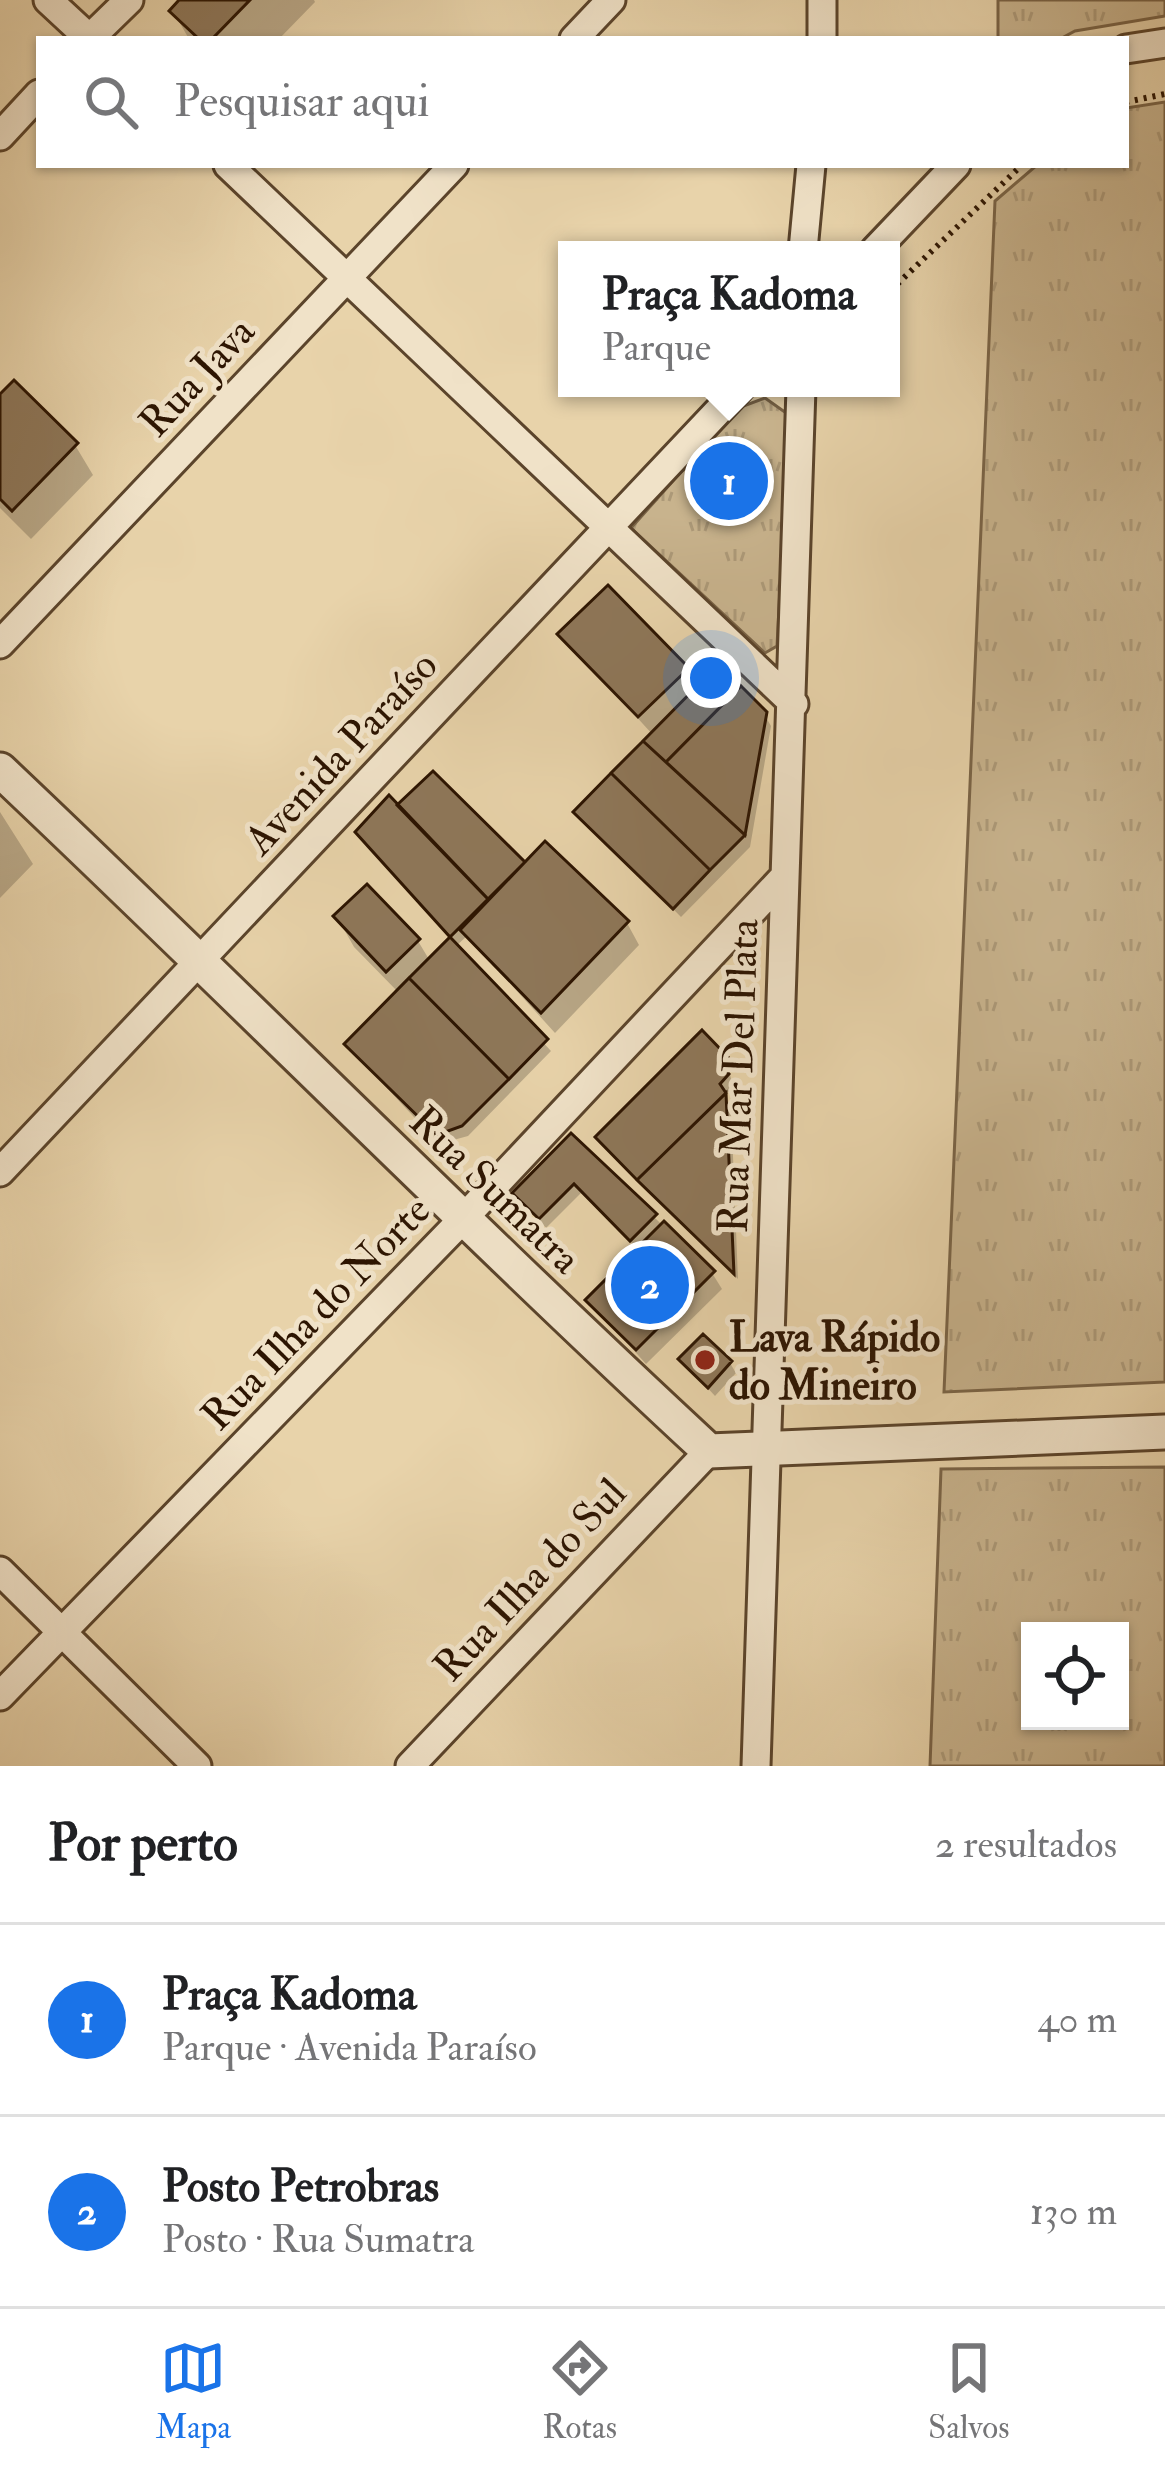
<!DOCTYPE html>
<html lang="pt">
<meta charset="utf-8">
<style>
:root{--surface:#fff;--page:#f6f6f6;--text:#202124;--muted:#757577;--line:#e0e0e0;--accent:#1a73e8}
body{margin:0;font-family:"IM FELL Double Pica",serif;background:var(--page);color:var(--text)}
.controls{position:absolute;right:36px;bottom:36px;display:grid;overflow:hidden;border-radius:0px;box-shadow:0 3px 9px #0004}
.controls button{width:108px;height:108px;display:grid;place-items:center;padding:0;border:0;border-bottom:3px solid var(--line);background:var(--surface);color:var(--text);font:60px sans-serif}
.you{position:absolute;left:711px;top:678px;width:42px;height:42px;margin:-30px;border:9px solid #fff;border-radius:50%;background:#1a73e8;box-shadow:0 0 0 18px #1a73e833}
.badge{display:grid;place-items:center;width:78px;height:78px;border-radius:50%;background:var(--accent);color:#fff;font-size:39px;font-weight:700}
.pin{position:absolute;translate:-50% -50%;border:6px solid #fff;box-shadow:0 3px 12px #0006}
.popup{position:absolute;left:558px;top:241px;width:342px;height:156px;box-sizing:border-box;display:grid;place-content:center;border-radius:0px;background:var(--surface);filter:drop-shadow(0 3px 9px #0005);font-size:39px;white-space:nowrap;color:var(--muted)}
.popup b{font-size:45px;color:var(--text)}
.popup::after{content:'';position:absolute;left:50%;top:100%;margin-left:-24px;border:24px solid transparent;border-top-color:var(--surface)}
.list{margin:0;padding:0;list-style:none}
h2{display:flex;justify-content:space-between;align-items:center;height:156px;margin:0;padding:0 48px;font-size:51px}
h2 small{font-size:39px;font-weight:400;color:var(--muted)}
.list li{display:grid;grid-template-columns:78px 1fr auto;gap:36px;align-items:center;box-sizing:border-box;height:192px;padding:0 48px;border-top:3px solid var(--line)}
.list b{display:block;font-size:45px;white-space:nowrap}
.list p{margin:0;font-size:39px;white-space:nowrap;color:var(--muted)}
.list em{font-size:39px;font-style:normal;color:var(--muted)}
.icon{flex:none;width:66px;height:66px;fill:none;stroke:currentColor;stroke-width:2;stroke-linecap:round;stroke-linejoin:round}
.map{position:relative;flex:none;width:1165px;height:1766px;overflow:hidden}
.search{position:absolute;background:var(--surface);box-shadow:0 3px 9px #0004;left:36px;right:36px;top:36px;height:132px;display:flex;align-items:center;gap:30px;box-sizing:border-box;padding:0 42px;border-radius:0px;color:var(--muted);font-size:45px}
.sheet{height:540px;background:var(--surface)}
nav{display:flex;justify-content:space-around;align-items:center;box-sizing:border-box;height:168px;border-top:3px solid var(--line);background:var(--surface);font-size:33px;color:var(--muted)}
nav a{display:grid;justify-items:center;gap:6px}
nav .on{color:var(--accent)}
.map>svg:first-child{display:block}
</style>
<div class="map">
<svg width="1165" height="1766" viewBox="0 0 1165 1766">
<defs>
<pattern id="grass-tufts" width="24" height="20" patternUnits="userSpaceOnUse" patternTransform="scale(3)"><rect width="24" height="20" fill="#c8b38d"/><path d="M3 7l-1-3M5 7V3M7 7l1-3M15 17l-1-3M17 17v-4M19 17l1-3" fill="none" stroke="#ac9978"/></pattern>
</defs>
<rect width="100%" height="100%" fill="#e8d3aa"/>
<filter id="stains"><feTurbulence type="fractalNoise" baseFrequency=".00167" numOctaves="4"/><feColorMatrix values="0 0 0 0 .2 0 0 0 0 .09 0 0 0 0 .02 0 0 0 .5 -.17"/></filter>
<radialGradient id="worn" r=".72"><stop offset=".6" stop-color="#630" stop-opacity="0"/><stop offset="1" stop-color="#630" stop-opacity=".3"/></radialGradient>
<path fill="url(#grass-tufts)" stroke="#7a6447" stroke-width="3" fill-rule="evenodd" d="M 998,0 L 1165,0 L 1165,16 L 1075,31 L 1060,39 L 998,39 Z
M 1165,102 L 1165,1382 L 944,1392 L 995,201 L 1037,165 L 1126,165 L 1126,108 Z
M 765,398 L 789,415 L 777,646 L 765,653 L 631,528 L 738,408 Z
M 1165,1467 L 1165,1766 L 930,1766 L 941,1469 ZM 1120,1631 L 1120,1721 L 1030,1721 L 1030,1631 Z"/>
<path fill="#0003" d="M 183,0 L 314,0 L 315,2 L 279,39 L 189,39 L 173,11 Z
M 0,398 L 75,445 L 93,475 L 31,539 L 0,508 Z
M 561,634 L 687,670 L 698,689 L 764,714 L 771,726 L 750,847 L 681,917 L 577,812 L 653,735 Z
M 433,775 L 525,866 L 545,845 L 627,923 L 639,945 L 555,1033 L 467,936 L 455,947 L 551,1051 L 468,1136 L 439,1144 L 347,1045 L 399,993 L 354,947 L 337,917 L 418,941 L 430,961 L 452,939 L 359,832 L 398,808 Z
M 0,812 L 33,864 L 0,898 Z
M 726,1058 L 733,1087 L 724,1096 L 731,1107 L 738,1279 L 598,1138 Z
M 571,1137 L 712,1273 L 722,1289 L 646,1364 L 589,1300 L 639,1250 L 581,1193 L 546,1228 L 516,1193 Z
M 681,1359 L 730,1363 L 736,1373 L 715,1396 Z"/>
<path fill="#8e7759" stroke="#2c1401" stroke-width="3" d="M 179,0 L 250,0 L 212,39 L 199,39 L 169,11 Z
M 14,380 L 78,443 L 12,511 L 0,499 L 0,394 Z
M 608,585 L 689,668 L 638,717 L 557,634 Z
M 717,666 L 741,686 L 666,762 L 643,741 Z
M 741,686 L 767,712 L 745,835 L 666,762 Z
M 643,741 L 745,835 L 710,870 L 611,773 Z
M 433,771 L 525,862 L 488,899 L 397,805 Z
M 611,773 L 710,870 L 673,909 L 573,812 Z
M 389,795 L 488,899 L 450,937 L 355,832 Z
M 545,841 L 629,921 L 541,1013 L 460,930 Z
M 367,884 L 420,939 L 386,972 L 333,916 Z
M 450,937 L 548,1039 L 509,1079 L 409,978 Z
M 409,978 L 509,1079 L 462,1126 L 437,1135 L 344,1044 Z
M 702,1030 L 728,1057 L 721,1064 L 729,1074 L 720,1084 L 726,1093 L 637,1180 L 595,1137 Z
M 726,1093 L 734,1274 L 637,1180 Z
M 571,1133 L 657,1214 L 630,1241 L 574,1184 L 539,1219 L 512,1193 Z
M 664,1221 L 715,1271 L 636,1350 L 585,1300 Z
M 703,1334 L 732,1361 L 708,1388 L 678,1359 Z"/>
<g fill="none" stroke-linecap="round" stroke-linejoin="round">
<g stroke="#5b442b" stroke-width="33">
<path id="minor" d="M 48,0 L 90,39
M 89,39 L 129,0
M 574,39 L 611,0
M 822,39 L 822,0
M 1126,49 L 1165,43
M 0,136 L 39,94
M 228,165 L 794,704
M 803,250 L 811,165
M 875,250 L 956,165
M 0,644 L 454,165
M 0,1172 L 740,388
M 0,1571 L 197,1766
M 0,1696 L 461,1221 L 784,877
M 410,1766 L 709,1451
M 756,1766 L 801,388"/>
</g>
<g stroke="#5b442b" stroke-width="39">
<path id="tertiary" d="M 0,770 C 238,995 468,1228 709,1451 L 1165,1432"/>
</g>
<path stroke="#2c1401" stroke-width="6" stroke-dasharray="3 6" stroke-linecap="butt" d="M 1126,102 L 1165,94
M 891,290 L 1022,165"/>
<use href="#minor" stroke="#f0e2c8" stroke-width="27"/>
<use href="#tertiary" stroke="#f0e2c8" stroke-width="33"/>
</g>
<circle fill="#8f2418" stroke="#f0e2c8" stroke-width="4.5" cx="705" cy="1360" r="12"/>
<g text-anchor="middle" stroke-width="10" stroke-linejoin="round" paint-order="stroke">
<g font-size="42" fill="#2c1401" stroke="#f0e2c8">
<text transform="translate(196 376) rotate(-47)" y="15">Rua Java</text>
<text transform="translate(340 752) rotate(-47)" y="15">Avenida Paraíso</text>
<text transform="translate(737 1076) rotate(-88)" y="15">Rua Mar Del Plata</text>
<text transform="translate(496 1189) rotate(44)" y="15">Rua Sumatra</text>
<text transform="translate(315 1312) rotate(-46)" y="15">Rua Ilha do Norte</text>
<text transform="translate(529 1579) rotate(-47)" y="15">Rua Ilha do Sul</text>
</g>
<g font-size="42" font-weight="bold" fill="#2c1401" stroke="#f0e2c8" text-anchor="start">
<text x="729" y="1351">Lava Rápido<tspan x="729" dy="48">do Mineiro</tspan></text>
</g>
</g>
<rect width="100%" height="100%" filter="url(#stains)"/>
<rect width="100%" height="100%" fill="url(#worn)"/>
</svg>
<div class="controls">
<button><svg class="icon" aria-label="locate" viewBox="0 0 24 24"><circle cx="12" cy="12" r="6"/><path d="M12 2v4M12 18v4M2 12h4M18 12h4"/></svg></button>
</div>
<div class="you"></div>
<div class="pin badge" style="left:729px;top:481px">1</div>
<div class="popup"><b>Praça Kadoma</b>Parque</div>
<div class="pin badge" style="left:650px;top:1285px">2</div>
<div class="search"><svg class="icon" aria-label="search" viewBox="0 0 24 24"><circle cx="10" cy="10" r="6"/><path d="M15 15l6 6"/></svg>Pesquisar aqui</div>
</div>
<section class="sheet">
<h2>Por perto<small>2 resultados</small></h2>
<ul class="list">
<li><span class="badge">1</span><div><b>Praça Kadoma</b><p>Parque · Avenida Paraíso</p></div><em>40 m</em></li>
<li><span class="badge">2</span><div><b>Posto Petrobras</b><p>Posto · Rua Sumatra</p></div><em>130 m</em></li>
</ul>
</section>
<nav>
<a class="on"><svg class="icon" aria-label="map" viewBox="0 0 24 24"><path d="M3 6l6-2 6 2 6-2v14l-6 2-6-2-6 2zM9 4v14M15 6v14"/></svg>Mapa</a>
<a><svg class="icon" aria-label="directions" viewBox="0 0 24 24"><path d="M12 3l9 9-9 9-9-9zM9 14v-3h6M13 9l2 2-2 2"/></svg>Rotas</a>
<a><svg class="icon" aria-label="saved" viewBox="0 0 24 24"><path d="M7 4h10v16l-5-4-5 4z"/></svg>Salvos</a>
</nav>
